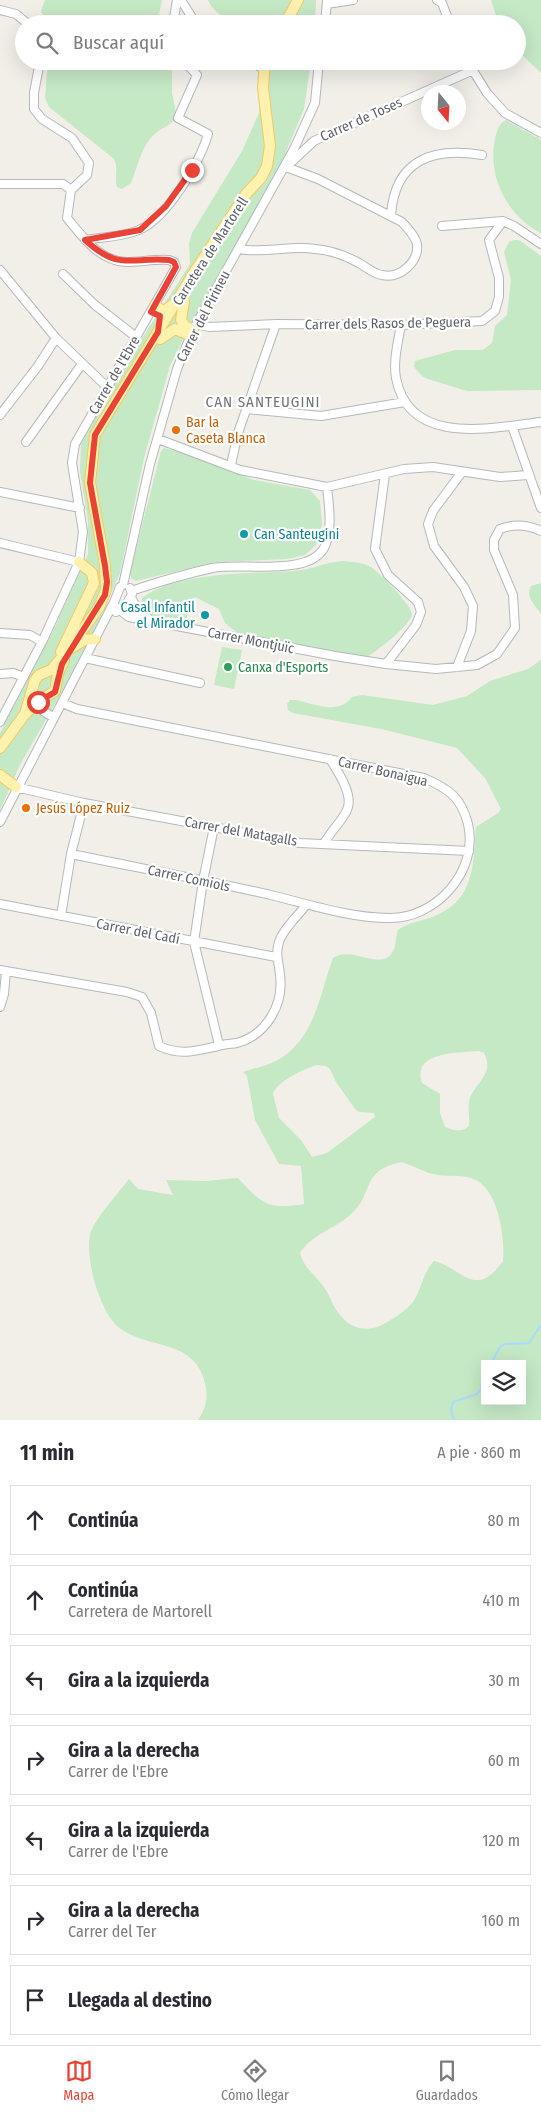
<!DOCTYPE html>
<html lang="es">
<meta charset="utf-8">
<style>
:root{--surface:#fff;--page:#f7f7f7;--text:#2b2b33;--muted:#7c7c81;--line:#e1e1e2;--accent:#ea4335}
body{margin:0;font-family:"Fira Sans Condensed",sans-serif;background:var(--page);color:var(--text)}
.controls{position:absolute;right:15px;bottom:15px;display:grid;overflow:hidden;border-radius:0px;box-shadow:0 5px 20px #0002}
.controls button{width:45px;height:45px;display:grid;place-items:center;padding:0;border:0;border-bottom:1px solid var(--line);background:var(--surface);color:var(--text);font:25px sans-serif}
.compass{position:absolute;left:421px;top:85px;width:45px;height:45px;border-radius:50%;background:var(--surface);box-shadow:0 5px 20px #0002;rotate:162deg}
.stop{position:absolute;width:15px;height:15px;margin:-11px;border:4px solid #ea4335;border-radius:50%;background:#fff}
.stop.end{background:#ea4335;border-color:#fff;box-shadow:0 1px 5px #0008}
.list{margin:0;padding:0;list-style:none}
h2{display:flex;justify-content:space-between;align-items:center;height:65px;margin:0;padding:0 20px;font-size:21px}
h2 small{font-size:16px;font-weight:400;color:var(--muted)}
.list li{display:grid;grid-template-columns:32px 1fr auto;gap:15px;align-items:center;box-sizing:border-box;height:70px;margin:0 10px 10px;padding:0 10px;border:1px solid var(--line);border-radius:0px}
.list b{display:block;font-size:19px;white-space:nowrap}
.list p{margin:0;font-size:16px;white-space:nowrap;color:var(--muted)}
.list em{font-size:16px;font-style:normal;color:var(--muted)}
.icon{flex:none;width:28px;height:28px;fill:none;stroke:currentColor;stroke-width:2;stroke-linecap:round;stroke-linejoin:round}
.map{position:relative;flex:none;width:541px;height:1420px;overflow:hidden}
.search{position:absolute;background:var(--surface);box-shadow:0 5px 20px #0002;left:15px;right:15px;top:15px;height:55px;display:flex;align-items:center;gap:12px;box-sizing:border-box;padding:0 18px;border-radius:28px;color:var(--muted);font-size:19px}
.sheet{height:625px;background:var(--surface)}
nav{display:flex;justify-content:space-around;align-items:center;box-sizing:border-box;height:70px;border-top:1px solid var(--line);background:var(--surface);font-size:14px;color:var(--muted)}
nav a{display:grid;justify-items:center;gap:2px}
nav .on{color:var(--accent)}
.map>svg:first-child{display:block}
</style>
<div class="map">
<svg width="541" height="1420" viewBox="0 0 541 1420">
<rect width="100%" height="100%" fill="#f1efe8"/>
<path fill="#c5e8c5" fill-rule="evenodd" d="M 45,0 L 162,0 L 157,24 L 45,24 L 41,11 Z
M 208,0 L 316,0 L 315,24 C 284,24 223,34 208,0 Z
M 491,0 L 541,0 L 541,73 L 517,50 L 517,24 L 499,24 Z
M 48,61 L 170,61 L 172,69 L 172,93 L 177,117 C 172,125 162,127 155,134 C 141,146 138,166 131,183 L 122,189 L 117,187 C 114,177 119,169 114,159 L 49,107 L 45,98 Z
M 260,61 L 311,61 L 304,109 L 281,164 L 191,323 L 170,366 L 144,458 L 120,573 L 97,625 L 71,676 L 21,763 L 0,810 L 0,733 L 52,633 L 88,554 L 88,521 L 80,471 L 81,444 L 117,377 L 190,264 L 189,243 L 192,233 L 242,151 L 259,113 Z
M 506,120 L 541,140 L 541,233 C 507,216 487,176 495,139 C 497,131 498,124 506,120 Z
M 514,240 L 519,240 L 541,256 L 541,390 L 467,391 L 428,379 L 422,376 L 414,367 L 415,361 L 455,350 L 483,350 L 492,343 L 495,326 L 507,315 L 511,280 L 504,252 L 509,242 Z
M 164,448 L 186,454 L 254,480 L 310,490 L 320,501 L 322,525 L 316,545 L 305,555 L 287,559 L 215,562 L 136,581 L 131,578 L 130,573 L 161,451 Z
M 343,561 C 351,562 362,562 369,566 C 378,570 412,606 412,614 C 412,624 375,653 365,658 L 236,632 L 225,623 L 219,609 L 195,597 L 185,622 C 170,619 137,620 142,598 C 178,571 251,574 294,571 C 311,570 326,562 343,561 Z
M 541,583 L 541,614 C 535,605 525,597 531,586 Z
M 222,647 L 242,650 L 234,689 L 214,685 Z
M 541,660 L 541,1420 L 198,1420 C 205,1410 208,1400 206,1388 C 198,1338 150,1350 121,1329 C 100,1315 85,1259 90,1235 C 92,1222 120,1191 129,1179 L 138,1189 L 173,1195 L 166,1180 L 206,1181 L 238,1178 C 262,1204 268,1210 304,1204 L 301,1166 L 279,1164 L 255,1120 L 247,1076 L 243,1072 C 254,1068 266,1066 276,1061 C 315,1040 319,996 333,958 C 352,945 380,971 392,953 C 397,946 395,937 398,930 C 409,922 423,921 435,916 C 475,899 473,865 476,827 L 498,813 L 501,809 L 485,778 L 457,748 L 381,729 L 293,713 L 288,710 L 287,704 L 290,700 L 295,700 C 312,703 339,716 352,697 L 362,695 L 433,705 L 467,696 L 490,681 L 528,669 ZM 479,1051 L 484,1053 C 495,1073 476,1082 470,1098 C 467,1107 470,1117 469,1126 C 462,1133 453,1130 445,1127 L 440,1113 L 440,1094 L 422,1083 C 411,1051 459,1053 479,1051 ZM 316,1065 L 326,1066 L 330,1069 L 336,1082 L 355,1109 L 359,1112 L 374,1113 L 375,1117 L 327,1153 L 312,1157 L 301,1140 L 279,1118 L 273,1094 C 276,1082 304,1069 316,1065 ZM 402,1162 C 414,1166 425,1173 438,1175 C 450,1177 465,1174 476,1180 C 499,1192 505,1238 503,1261 C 475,1301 461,1267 434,1261 C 423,1272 422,1289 413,1302 C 408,1309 397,1316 389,1321 C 369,1334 351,1331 337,1311 C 332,1304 329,1294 324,1287 C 315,1275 304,1268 300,1253 C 311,1235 334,1229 350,1215 C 375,1195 359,1170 402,1162 ZM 485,1364 L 522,1364 L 522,1401 L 485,1401 Z"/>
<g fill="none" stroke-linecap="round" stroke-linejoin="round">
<path stroke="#aadaff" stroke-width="2" d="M 491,1364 L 500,1347 L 505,1344 L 529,1343 L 541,1325
M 454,1420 L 451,1409 L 453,1402 L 477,1394 L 481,1389 L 485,1373"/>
<g stroke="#b5b8bc" stroke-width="10">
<path id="minor" d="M 181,0 L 196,24
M 437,0 L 442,3 L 450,24
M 327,4 L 353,0
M 0,10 L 16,14 L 28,24
M 173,24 L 177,0
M 325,24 L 327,1
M 249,61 L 264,69
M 319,61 L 315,103 L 294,149 L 193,330 L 177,369 L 150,464 L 123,585 L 120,587 L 113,605 L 129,617 L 335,656 L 386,664 L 436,669 L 477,665 L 497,654 L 515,628 L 513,595 L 494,550 L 494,540 L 500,529 C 513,524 528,525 541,531
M 467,61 L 487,93 L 505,113 L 541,133
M 0,184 L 63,184 L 71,190
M 391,215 C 395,160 432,147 482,155
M 442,226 L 503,221
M 85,240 C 102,237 122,237 139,230 C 167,218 200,162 208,134 L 178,118 L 197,75 L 184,61
M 239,249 C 264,254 290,245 315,249 C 330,250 346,256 359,263 C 366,267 374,274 382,275 C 400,279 419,262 417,244 C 415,235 407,228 402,222 L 318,179 L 286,167 L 314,141 L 471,71
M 0,270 L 56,338 L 107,387
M 63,274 L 95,305 L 136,337
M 197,324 L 209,327 L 276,324 L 401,325 L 482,321 L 495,311 L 499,297 L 499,278 L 489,240 L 503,221 L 514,226 L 541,244
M 401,325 C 398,342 393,361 396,378 C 409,447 491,428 541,422
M 246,409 L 321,416 L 405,402
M 0,415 L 38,366 L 56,338
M 512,426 L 541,508
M 158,439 L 240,470 L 327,487 L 404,469 L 433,467 L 500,477 L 528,475
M 26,442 L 82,364
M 231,465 L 238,433 L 276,324
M 385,474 L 375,549 L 388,575 L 418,602 L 421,612 L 416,625 L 386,664
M 0,492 L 80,508
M 0,543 L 79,562
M 131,591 C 158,582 185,574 212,568 C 240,562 308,577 324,548 C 333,531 329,505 327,487
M 131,597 L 138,611 L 148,618
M 116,612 L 125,607 L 132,594 L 130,588
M 0,633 L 30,635 L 42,642
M 85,658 L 200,683
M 457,667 L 471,631 L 473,606 L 464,587 L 434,546 L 428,524 L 433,511 L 462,472
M 0,674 L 13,673 L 24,677
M 62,703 L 77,709 L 424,778 C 449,789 461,797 468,824 C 479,871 436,919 389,918 C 351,918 311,905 275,896 C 207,880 139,868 71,854
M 39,708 L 54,718
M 0,722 L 42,642 L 79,562 L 83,532 L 72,463 L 75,444 L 176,267 L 174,262 L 169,260 C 155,259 140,262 126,262 C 99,261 83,237 67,218 L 71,190 L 87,175 L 89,163 L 72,138 L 42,119 L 34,109 L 34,93 L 40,61
M 16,787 L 84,803 L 300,843 L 469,851
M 0,822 L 113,604
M 214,827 L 203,881 L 194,942 L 219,1045
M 325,842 C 331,831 342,821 347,810 C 354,795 338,772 330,759
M 0,904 L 276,957
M 61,916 L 71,854 L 84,803
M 0,970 L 127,992 L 142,997 L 151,1013 L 159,1046 C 181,1056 195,1051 218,1046 C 224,1044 231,1044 237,1043 C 266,1035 284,1005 280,975 C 279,962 275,955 279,942 C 283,929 298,916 306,905
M 0,1007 L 4,994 L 6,971"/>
</g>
<g stroke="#f2c960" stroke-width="12">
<path id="major" d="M 285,24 L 298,0
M 184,301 L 181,320 L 185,326 L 193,330
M 155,306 L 164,311 L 175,303
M 160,339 L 175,329 L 189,335
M 73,647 L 84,640 L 95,639
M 61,652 L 94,583 L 92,573 L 79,562
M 25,714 L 35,680 L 39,675 L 51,670 L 70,648 L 99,607 L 106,590 L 105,565 L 90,483 L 95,435 L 195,271 L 246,194 L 261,178 L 267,166 L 270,146 L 263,88 L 265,61
M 0,748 L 25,714 L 41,700 L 55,691 L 58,673 L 64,661
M 0,775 L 16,787"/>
</g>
<use href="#minor" stroke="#fff" stroke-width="8"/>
<use href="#major" stroke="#fff2af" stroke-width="10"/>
</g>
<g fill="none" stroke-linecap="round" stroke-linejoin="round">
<path stroke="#ea4335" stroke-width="6" d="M 38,702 L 55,692 L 62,664 L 105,595 L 107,582 L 105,566 L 90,483 L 95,435 L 158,332 L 160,316 L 151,312 L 176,267 L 174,262 L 169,260 C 129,257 119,271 85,240 L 140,230 L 166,206 L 192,170"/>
</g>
<g fill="#e8710a" stroke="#fff" stroke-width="2">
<circle cx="176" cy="430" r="5"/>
<circle cx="26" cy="808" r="5"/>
</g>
<g fill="#0f9aa8" stroke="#fff" stroke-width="2">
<circle cx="244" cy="534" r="5"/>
<circle cx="205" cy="615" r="5"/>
</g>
<circle fill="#2e9e5b" stroke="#fff" stroke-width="2" cx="228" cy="667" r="5"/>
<g text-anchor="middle" stroke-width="4.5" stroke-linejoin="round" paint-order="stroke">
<g font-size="14" fill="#5f6368" stroke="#fff">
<text transform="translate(361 119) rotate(-24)" y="5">Carrer de Toses</text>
<text transform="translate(210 251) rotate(-57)" y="5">Carretera de Martorell</text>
<text transform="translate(203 316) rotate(-63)" y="5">Carrer del Pirineu</text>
<text transform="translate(388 323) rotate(-1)" y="5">Carrer dels Rasos de Peguera</text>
<text transform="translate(114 375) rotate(-60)" y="5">Carrer de l'Ebre</text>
<text transform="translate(251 640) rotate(11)" y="5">Carrer Montjuïc</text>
<text transform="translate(383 771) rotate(13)" y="5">Carrer Bonaigua</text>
<text transform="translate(241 831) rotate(10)" y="5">Carrer del Matagalls</text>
<text transform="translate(189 878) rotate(12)" y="5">Carrer Comiols</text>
<text transform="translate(138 931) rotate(11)" y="5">Carrer del Cadí</text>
</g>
<g font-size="14" fill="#c56008" stroke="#fff" text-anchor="start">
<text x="186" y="427">Bar la<tspan x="186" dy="16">Caseta Blanca</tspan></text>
<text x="36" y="813">Jesús López Ruiz</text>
</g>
<g font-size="14" fill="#0d838f" stroke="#fff" text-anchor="start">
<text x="254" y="539">Can Santeugini</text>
<text x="195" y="612" text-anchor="end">Casal Infantil<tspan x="195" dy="16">el Mirador</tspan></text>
</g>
<g font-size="14" fill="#27864d" stroke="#fff" text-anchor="start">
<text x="238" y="672">Canxa d'Esports</text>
</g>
<g font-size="15" letter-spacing="1" fill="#70757a" stroke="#fff">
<text x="263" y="407">CAN SANTEUGINI</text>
</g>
</g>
</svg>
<div class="controls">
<button><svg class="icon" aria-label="layers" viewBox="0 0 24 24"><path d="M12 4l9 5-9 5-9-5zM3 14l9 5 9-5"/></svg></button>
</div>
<svg class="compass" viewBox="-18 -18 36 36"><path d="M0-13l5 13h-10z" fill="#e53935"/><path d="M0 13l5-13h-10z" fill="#7c7c81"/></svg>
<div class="stop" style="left:38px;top:702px"></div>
<div class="stop end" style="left:192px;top:170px"></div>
<div class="search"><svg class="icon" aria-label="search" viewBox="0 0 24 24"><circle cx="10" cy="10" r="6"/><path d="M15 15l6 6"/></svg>Buscar aquí</div>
</div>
<section class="sheet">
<h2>11 min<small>A pie · 860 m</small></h2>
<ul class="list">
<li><svg class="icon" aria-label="ahead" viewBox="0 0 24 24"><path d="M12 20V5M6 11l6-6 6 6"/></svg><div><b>Continúa</b></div><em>80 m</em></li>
<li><svg class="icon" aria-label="ahead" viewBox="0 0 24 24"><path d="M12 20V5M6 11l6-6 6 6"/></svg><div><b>Continúa</b><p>Carretera de Martorell</p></div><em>410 m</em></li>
<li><svg class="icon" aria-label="left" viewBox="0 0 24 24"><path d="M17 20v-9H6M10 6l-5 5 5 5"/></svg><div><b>Gira a la izquierda</b></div><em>30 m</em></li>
<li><svg class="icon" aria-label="right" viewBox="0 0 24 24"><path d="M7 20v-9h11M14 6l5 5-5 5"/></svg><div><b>Gira a la derecha</b><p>Carrer de l'Ebre</p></div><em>60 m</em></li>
<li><svg class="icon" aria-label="left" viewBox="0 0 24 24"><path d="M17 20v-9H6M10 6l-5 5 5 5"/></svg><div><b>Gira a la izquierda</b><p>Carrer de l'Ebre</p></div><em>120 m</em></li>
<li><svg class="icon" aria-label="right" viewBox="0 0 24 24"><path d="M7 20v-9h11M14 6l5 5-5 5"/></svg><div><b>Gira a la derecha</b><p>Carrer del Ter</p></div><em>160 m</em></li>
<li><svg class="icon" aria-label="arrive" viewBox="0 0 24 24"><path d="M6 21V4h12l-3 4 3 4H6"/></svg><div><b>Llegada al destino</b></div></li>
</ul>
</section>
<nav>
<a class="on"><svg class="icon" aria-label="map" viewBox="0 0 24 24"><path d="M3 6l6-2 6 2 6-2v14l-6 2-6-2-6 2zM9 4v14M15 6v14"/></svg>Mapa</a>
<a><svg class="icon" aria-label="directions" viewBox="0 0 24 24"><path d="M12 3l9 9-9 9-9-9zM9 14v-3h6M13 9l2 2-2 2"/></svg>Cómo llegar</a>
<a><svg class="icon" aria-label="saved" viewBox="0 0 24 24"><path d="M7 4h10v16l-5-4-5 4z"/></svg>Guardados</a>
</nav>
